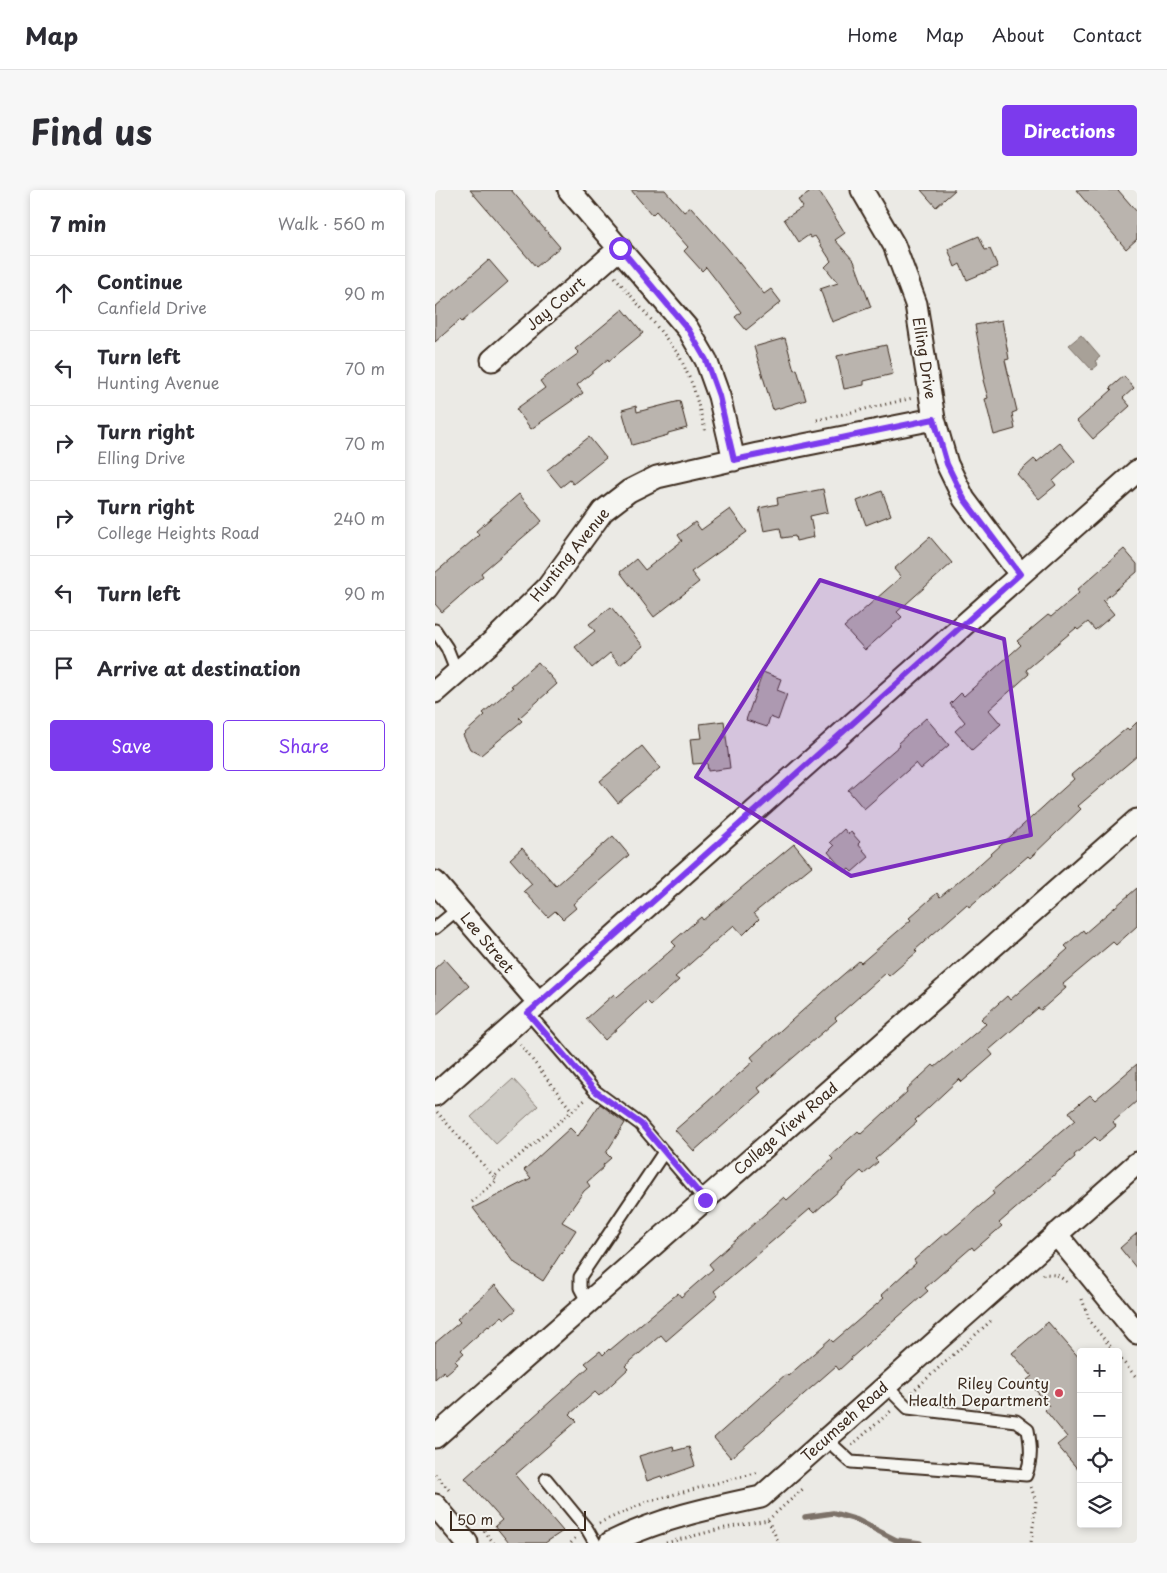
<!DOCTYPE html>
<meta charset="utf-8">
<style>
:root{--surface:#fff;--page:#f7f7f7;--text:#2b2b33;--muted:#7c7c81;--line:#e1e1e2;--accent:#7c3aed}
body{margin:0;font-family:"Playpen Sans",sans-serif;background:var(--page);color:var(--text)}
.controls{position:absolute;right:15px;bottom:15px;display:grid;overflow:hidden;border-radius:5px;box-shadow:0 2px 8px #0003}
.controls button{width:45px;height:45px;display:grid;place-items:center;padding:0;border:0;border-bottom:1px solid var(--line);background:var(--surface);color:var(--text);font:25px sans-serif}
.scale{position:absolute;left:15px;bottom:12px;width:136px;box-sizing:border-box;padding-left:5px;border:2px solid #3b2a1e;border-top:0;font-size:14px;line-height:18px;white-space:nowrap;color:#3b2a1e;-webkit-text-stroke:4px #f6f6f2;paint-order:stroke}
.stop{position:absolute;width:15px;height:15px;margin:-11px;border:4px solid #7c3aed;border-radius:50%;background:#fff}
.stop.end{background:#7c3aed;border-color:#fff;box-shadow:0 1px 5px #0008}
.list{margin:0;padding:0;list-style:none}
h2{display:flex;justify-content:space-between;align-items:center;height:65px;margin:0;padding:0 20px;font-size:21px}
h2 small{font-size:16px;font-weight:400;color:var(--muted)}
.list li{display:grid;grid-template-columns:32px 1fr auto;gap:15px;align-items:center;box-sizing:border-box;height:75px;padding:0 20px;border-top:1px solid var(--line)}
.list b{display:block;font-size:19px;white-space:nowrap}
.list p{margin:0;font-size:16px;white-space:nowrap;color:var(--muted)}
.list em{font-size:16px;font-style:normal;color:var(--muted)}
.actions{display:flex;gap:10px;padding:15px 20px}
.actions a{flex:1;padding:11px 0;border:1px solid var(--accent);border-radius:5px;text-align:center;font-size:18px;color:var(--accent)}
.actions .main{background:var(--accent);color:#fff}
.icon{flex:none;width:28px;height:28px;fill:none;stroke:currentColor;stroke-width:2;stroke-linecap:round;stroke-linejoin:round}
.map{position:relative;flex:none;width:702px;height:1353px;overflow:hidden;border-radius:5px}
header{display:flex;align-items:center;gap:30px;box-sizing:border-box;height:70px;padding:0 25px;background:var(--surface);border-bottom:1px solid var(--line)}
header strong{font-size:24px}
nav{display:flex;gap:28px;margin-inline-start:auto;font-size:18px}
.intro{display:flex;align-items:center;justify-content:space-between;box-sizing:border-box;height:120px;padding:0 30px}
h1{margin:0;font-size:35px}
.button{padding:12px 22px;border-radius:5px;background:var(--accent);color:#fff;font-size:18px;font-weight:700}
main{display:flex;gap:30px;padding:0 30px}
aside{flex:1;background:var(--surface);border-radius:5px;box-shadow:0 2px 8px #0003}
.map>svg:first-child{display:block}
</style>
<header>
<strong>Map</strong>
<nav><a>Home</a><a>Map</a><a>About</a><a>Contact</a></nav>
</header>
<div class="intro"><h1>Find us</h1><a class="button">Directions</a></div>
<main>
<aside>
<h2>7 min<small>Walk · 560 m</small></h2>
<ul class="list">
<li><svg class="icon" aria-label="ahead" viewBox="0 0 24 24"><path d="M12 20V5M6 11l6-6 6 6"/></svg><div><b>Continue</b><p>Canfield Drive</p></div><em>90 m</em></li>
<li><svg class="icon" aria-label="left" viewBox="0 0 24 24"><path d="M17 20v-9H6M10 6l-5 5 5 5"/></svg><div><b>Turn left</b><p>Hunting Avenue</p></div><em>70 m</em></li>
<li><svg class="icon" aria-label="right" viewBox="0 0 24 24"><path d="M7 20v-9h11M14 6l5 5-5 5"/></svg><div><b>Turn right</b><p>Elling Drive</p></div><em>70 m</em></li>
<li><svg class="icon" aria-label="right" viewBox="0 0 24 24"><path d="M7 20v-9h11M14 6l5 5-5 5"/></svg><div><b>Turn right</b><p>College Heights Road</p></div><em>240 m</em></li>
<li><svg class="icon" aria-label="left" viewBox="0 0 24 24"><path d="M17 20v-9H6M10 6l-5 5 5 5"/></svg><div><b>Turn left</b></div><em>90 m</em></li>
<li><svg class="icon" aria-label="arrive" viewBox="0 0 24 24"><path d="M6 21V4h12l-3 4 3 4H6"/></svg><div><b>Arrive at destination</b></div></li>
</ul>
<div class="actions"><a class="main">Save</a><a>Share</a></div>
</aside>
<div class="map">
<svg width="702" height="1353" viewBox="0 0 702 1353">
<rect width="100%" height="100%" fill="#ebeae5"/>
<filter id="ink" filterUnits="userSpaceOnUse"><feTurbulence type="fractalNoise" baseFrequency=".02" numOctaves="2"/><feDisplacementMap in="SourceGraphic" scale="10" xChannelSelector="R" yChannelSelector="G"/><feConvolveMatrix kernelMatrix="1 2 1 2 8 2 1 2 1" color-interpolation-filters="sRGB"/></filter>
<g filter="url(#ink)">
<path fill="#cdcac4" stroke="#847a71" d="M 78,889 L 103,916 L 61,954 L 36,927 Z"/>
<path fill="#a8a198" stroke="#7c7167" d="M 646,145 L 665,167 L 660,171 L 663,175 L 657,180 L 634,155 Z"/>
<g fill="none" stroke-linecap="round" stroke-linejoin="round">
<path stroke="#7c7167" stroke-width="5.5" d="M 370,1327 L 398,1323 L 422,1330 L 461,1350 L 485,1353"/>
</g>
<path fill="#bab4ae" stroke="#3b2a1e" d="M 35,0 L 76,0 L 125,57 L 101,77 Z
M 196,0 L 230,0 L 249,22 L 256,17 L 293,59 L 329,104 L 336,99 L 346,112 L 311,140 L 300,127 L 306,122 L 271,77 L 267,81 L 249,61 L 253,57 L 221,21 L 217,25 Z
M 379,0 L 383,0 L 410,43 L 400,50 L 419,71 L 436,117 L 397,132 L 385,99 L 403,93 L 390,77 L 396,71 L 380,46 L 376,48 L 374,45 L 364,52 L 349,29 L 368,17 L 363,10 Z
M 486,0 L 520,0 L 501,17 Z
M 641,0 L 683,0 L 702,22 L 702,49 L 691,59 Z
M 544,46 L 550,60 L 555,59 L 563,77 L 532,90 L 525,74 L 520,77 L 513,59 Z
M 54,70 L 73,92 L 27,132 L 25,130 L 0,152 L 0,117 Z
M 188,119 L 208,143 L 174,171 L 173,169 L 142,195 L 148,203 L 96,239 L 81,219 L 110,198 L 105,191 L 144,163 L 140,159 Z
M 567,130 L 574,169 L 570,170 L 582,221 L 577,223 L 580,239 L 559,245 L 550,209 L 553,208 L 548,190 L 550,189 L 540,135 Z
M 350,148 L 359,180 L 362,179 L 371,210 L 338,220 L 319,157 Z
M 451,155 L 458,184 L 429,191 L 429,195 L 409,199 L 402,166 Z
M 689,186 L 699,198 L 688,208 L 695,216 L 658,249 L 642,231 L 677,200 L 675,198 Z
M 245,211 L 252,238 L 233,243 L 233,245 L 197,255 L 187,220 L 201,216 L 202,222 Z
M 154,247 L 171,268 L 138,294 L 135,290 L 126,297 L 112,280 Z
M 625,253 L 640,271 L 618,291 L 621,295 L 604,309 L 582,284 L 599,269 L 602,272 Z
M 388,299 L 393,322 L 375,326 L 379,347 L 361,351 L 360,346 L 347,348 L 345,338 L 329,341 L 324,318 L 343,314 L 342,308 Z
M 447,301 L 456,325 L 431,335 L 422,311 Z
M 84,304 L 107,331 L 46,383 L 48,386 L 7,422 L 0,414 L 0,383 L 44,345 L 41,341 Z
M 295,319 L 312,342 L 256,382 L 264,392 L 219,427 L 185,382 L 201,369 L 210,380 L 247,351 L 243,345 L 260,332 L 266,340 Z
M 495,347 L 517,373 L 462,422 L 467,427 L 430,460 L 409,437 L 466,387 L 459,379 Z
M 689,359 L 702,374 L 702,382 L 668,411 L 679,424 L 660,440 L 653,432 L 643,440 L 641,438 L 591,480 L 594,484 L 554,520 L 566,534 L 537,560 L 520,541 L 530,532 L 515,514 L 526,503 L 529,506 L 586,455 L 582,451 L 613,425 L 616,427 L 644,403 L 642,400 Z
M 176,417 L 208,456 L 185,475 L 175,463 L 157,478 L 140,457 L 160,441 L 154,434 Z
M 103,472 L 122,494 L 84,528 L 87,531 L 46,565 L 35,559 L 28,545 L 50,525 L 48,523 L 78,497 L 76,496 Z
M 328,482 L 346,489 L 342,500 L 352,504 L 343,530 L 335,527 L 332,537 L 311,530 Z
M 491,528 L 514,555 L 486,579 L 481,573 L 429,619 L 413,600 L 465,555 L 463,553 Z
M 289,531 L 295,578 L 273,581 L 272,573 L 258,574 L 255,549 L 267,548 L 265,534 Z
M 702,532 L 702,566 L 643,616 L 646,619 L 595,668 L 593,666 L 534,717 L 532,714 L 480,760 L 482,762 L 454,786 L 451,783 L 400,828 L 402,830 L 323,898 L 326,902 L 259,961 L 240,940 L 319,871 L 316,867 L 396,795 L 424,771 L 426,773 L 476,730 L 474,728 L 502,703 L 505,707 L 546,673 L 639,589 L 636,585 L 692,538 L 694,540 Z
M 207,556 L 225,578 L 183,613 L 165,591 Z
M 409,639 L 413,644 L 416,642 L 425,652 L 423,654 L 434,667 L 417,682 L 414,679 L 410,682 L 393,662 L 399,656 L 395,652 Z
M 178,646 L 194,665 L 138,714 L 141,718 L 128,729 L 120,721 L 113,727 L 89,701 L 97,694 L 75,669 L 87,658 L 121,696 Z
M 359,654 L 377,676 L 319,723 L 324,729 L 308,745 L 299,735 L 240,787 L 244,790 L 216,815 L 212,811 L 170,850 L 151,829 L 179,804 L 182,807 L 241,756 L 237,752 L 266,727 L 268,730 Z
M 702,698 L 702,736 L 681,755 L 678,752 L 628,794 L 631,798 L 606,820 L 603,818 L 554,860 L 558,865 L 527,892 L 524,889 L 480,930 L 482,932 L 440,969 L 443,972 L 429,984 L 426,981 L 379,1023 L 375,1019 L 279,1101 L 283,1106 L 231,1151 L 226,1145 L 190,1176 L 193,1179 L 164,1206 L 160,1202 L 135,1224 L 142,1231 L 80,1285 L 128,1341 L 110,1353 L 74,1353 L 60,1336 L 67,1330 L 30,1288 L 154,1177 L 150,1173 L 165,1161 L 168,1165 L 174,1159 L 175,1160 L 243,1103 L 246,1107 L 278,1079 L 274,1074 L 349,1007 L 352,1010 L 398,969 L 395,966 L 423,941 L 426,944 L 472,902 L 471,900 L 498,875 L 500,877 L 551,834 L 546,829 L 572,806 L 575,810 L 633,759 L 630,756 L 648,740 L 650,743 Z
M 10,769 L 34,796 L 0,826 L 0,778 Z
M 702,874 L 702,911 L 678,932 L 681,936 L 664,951 L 660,947 L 639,965 L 640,967 L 564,1033 L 567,1036 L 539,1060 L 537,1057 L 490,1098 L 493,1101 L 416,1168 L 416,1169 L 404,1180 L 401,1176 L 296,1268 L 279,1248 L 351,1184 L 353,1186 L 395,1149 L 398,1152 L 449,1108 L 446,1105 L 481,1073 L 479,1070 L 510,1043 L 512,1044 L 559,1004 L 557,1001 L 640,930 L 634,922 L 655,905 L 660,910 Z
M 165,914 L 190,933 L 171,963 L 176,968 L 168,975 L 169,977 L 152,992 L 155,996 L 149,1001 L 127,1032 L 141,1040 L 108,1091 L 80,1073 L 38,1018 L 96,988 L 89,980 L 135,938 L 143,946 Z
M 702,1043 L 702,1079 L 685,1058 Z
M 60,1095 L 81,1120 L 70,1129 L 67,1126 L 54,1137 L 53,1136 L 26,1160 L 29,1163 L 20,1171 L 23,1174 L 11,1184 L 9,1181 L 0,1189 L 0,1153 L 25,1132 L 22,1129 Z
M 613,1132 L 646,1170 L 646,1283 L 622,1255 L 632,1247 L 610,1220 L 614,1216 L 592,1190 L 597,1186 L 577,1163 Z
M 238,1256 L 239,1261 L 254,1257 L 260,1276 L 227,1288 L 226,1286 L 212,1291 L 204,1266 Z"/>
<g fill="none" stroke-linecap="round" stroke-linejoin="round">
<g stroke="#3b2a1e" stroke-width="15">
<path id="service" d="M 0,440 L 12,458 L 22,483
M 0,738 L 23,719
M 93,823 L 160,901 L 205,934 L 270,1010
M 153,1113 L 145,1098 L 145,1087 L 229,962
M 391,1249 L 416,1272 L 591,1285 C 597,1269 596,1256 593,1240 L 581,1231 L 473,1218 L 451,1196
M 111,1289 L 152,1339 L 160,1353"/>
</g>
<g stroke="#3b2a1e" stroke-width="25">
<path id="minor" d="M 134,0 L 253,139 L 271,170 L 284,206 L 299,270
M 427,0 L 459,55 L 481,114 L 499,229 L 512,274 L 529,309 L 585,384
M 57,170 L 185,58
M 0,502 L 60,449 L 112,398 L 168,321 L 194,301 L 222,287 L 323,264 L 499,229
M 0,692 L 104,813
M 0,905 L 702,281
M 621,1044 L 702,1143
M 0,1247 L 702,630
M 0,1315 L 32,1353
M 175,1353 C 223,1329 274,1318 326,1307 L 702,973"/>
</g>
<path stroke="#3b2a1e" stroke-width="3" stroke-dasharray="1 4" stroke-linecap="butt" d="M 180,87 L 219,133 L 244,165 L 258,196 L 271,243
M 382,230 L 478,208
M 85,854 L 137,921
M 2,922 L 59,987
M 37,1012 L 62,990 L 59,987 L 150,910
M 608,1085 L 609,1084 L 622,1085 L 634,1093
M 647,1109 L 655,1132 L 680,1162
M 683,1166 L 702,1188
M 477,1202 L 558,1129
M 417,1255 L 456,1221
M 0,1284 L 14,1300
M 596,1297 L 601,1311 L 596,1353
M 333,1330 L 370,1297
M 164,1333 L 214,1311 L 324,1282
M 49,1341 L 59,1353
M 136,1353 L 142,1346
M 231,1353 L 285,1339 L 333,1330 L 344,1353"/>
<use href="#service" stroke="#f6f6f2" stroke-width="11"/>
<use href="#minor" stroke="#f6f6f2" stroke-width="21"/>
</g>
</g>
<g fill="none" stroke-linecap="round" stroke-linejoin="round" filter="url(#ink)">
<path stroke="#7c3aed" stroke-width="6" d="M 185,58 L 253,139 L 271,170 L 284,206 L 299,270 L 499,229 L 512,274 L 529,309 L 585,384 L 93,823 L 160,901 L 206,934 L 270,1010"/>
</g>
<path fill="#7b2cbf" fill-opacity="0.2" stroke="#7b2cbf" stroke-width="4" stroke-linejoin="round" d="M 385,390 L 569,449 L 596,645 L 416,686 L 261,587 Z"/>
<circle fill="#d1495b" stroke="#f6f6f2" stroke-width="2" cx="624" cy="1203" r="5"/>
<g text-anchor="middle" stroke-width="4" stroke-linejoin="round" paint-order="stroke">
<g font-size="15" fill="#3b2a1e" stroke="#f6f6f2">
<text transform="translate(121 114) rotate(-41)" y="5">Jay Court</text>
<text transform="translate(489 168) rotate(81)" y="5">Elling Drive</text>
<text transform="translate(135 365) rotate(-51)" y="5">Hunting Avenue</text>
<text transform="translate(52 753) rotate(50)" y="5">Lee Street</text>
<text transform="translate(351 939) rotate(-41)" y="5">College View Road</text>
<text transform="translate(410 1232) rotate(-42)" y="5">Tecumseh Road</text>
</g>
<g font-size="15" fill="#3b2a1e" stroke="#f6f6f2" text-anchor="end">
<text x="614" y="1199">Riley County<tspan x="614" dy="17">Health Department</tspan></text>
</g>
</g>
</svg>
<div class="controls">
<button>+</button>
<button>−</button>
<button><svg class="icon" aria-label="locate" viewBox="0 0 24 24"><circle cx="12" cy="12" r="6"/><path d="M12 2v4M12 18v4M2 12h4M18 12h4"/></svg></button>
<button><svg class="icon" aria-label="layers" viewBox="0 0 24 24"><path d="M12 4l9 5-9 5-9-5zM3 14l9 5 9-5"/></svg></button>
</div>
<div class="scale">50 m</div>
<div class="stop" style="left:185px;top:58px"></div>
<div class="stop end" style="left:270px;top:1010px"></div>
</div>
</main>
